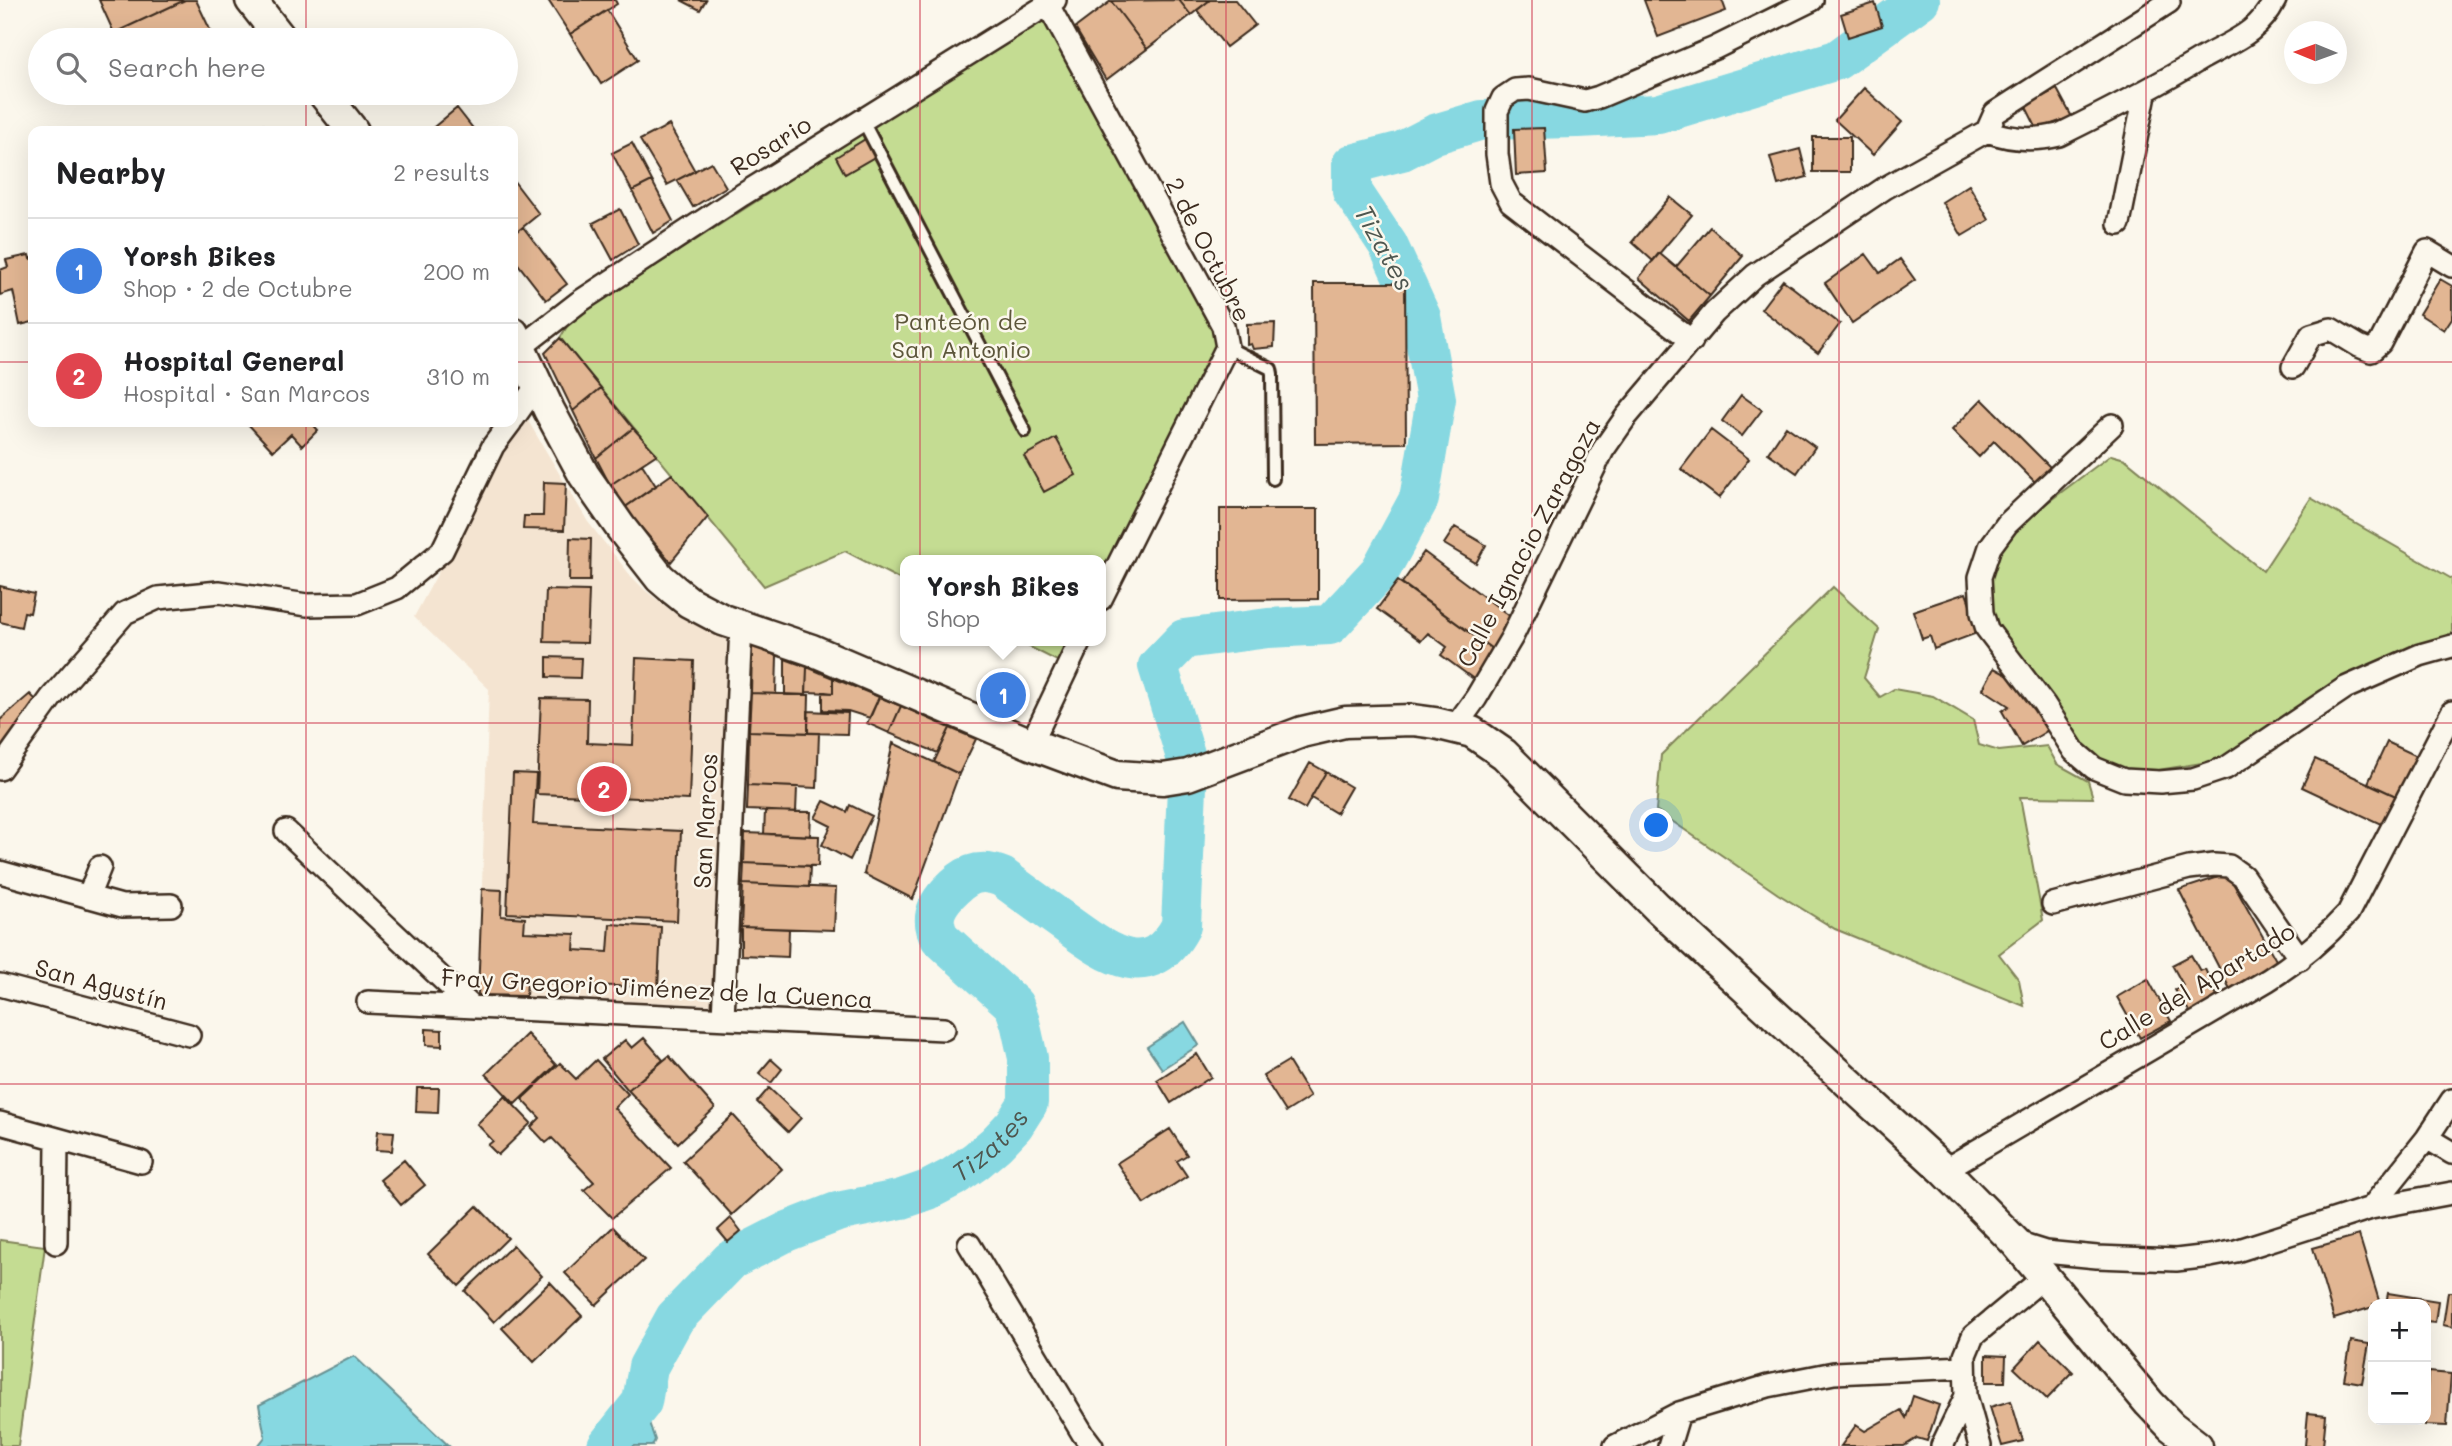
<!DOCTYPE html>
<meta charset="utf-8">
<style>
:root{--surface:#fff;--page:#f2f2f2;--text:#202124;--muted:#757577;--line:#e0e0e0;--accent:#d1495b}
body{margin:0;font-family:Mali,sans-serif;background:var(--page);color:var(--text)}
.controls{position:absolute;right:21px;bottom:21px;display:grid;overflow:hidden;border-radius:14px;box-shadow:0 7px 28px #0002}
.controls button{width:63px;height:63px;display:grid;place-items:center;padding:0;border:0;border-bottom:2px solid var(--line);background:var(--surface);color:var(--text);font:35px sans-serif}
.compass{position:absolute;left:2284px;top:21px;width:63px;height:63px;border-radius:50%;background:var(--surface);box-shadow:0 7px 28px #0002;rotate:271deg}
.you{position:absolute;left:1657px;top:826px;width:24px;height:24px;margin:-18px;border:5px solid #fff;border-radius:50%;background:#1a73e8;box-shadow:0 0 0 10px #1a73e833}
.badge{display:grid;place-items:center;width:46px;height:46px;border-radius:50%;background:var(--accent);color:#fff;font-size:23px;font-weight:700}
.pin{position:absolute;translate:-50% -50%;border:4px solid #fff;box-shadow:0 2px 7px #0006}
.popup{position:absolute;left:900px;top:555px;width:206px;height:91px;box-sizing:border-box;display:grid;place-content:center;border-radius:14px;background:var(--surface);filter:drop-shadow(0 2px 5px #0005);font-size:23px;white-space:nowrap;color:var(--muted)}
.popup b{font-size:26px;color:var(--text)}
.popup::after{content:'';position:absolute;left:50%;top:100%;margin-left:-14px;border:14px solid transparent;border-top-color:var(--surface)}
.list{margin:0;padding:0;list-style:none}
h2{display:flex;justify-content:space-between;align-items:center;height:91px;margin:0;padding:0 28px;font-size:30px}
h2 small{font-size:23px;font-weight:400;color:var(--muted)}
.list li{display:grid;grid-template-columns:46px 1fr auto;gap:21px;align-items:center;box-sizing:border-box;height:105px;padding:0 28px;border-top:2px solid var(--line)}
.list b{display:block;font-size:26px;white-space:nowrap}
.list p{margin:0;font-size:23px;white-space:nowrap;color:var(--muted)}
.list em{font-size:23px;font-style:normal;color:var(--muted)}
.icon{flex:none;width:38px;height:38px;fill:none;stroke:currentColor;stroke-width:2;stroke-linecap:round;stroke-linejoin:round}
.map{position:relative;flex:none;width:2452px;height:1446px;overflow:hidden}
.search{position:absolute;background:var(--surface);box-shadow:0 7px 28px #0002;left:28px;top:28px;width:490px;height:77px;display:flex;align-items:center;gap:18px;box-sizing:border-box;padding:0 24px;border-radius:38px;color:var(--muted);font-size:26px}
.panel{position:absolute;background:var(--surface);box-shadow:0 7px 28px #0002;left:28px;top:126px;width:490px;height:301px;border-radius:14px}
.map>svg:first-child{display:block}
</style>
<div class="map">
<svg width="2452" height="1446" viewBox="0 0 2452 1446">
<rect width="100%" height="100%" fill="#fbf7ec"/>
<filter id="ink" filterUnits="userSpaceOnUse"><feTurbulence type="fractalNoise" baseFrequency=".0143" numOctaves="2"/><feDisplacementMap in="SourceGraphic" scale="14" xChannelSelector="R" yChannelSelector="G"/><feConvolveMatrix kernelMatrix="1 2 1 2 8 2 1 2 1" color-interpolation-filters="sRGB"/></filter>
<g filter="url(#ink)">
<path fill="#f4e4d1" d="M 524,414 L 588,522 L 631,576 L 646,591 L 673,612 L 727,640 L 715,1005 L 478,995 L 489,689 L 414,617 Z"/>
<path fill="#c4dc92" stroke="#808358" stroke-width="2" d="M 1046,15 L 1220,342 L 1101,581 L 1101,560 L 905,560 L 905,582 L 845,551 L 764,586 L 560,338 L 571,320 Z
M 2111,455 L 2125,459 L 2263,571 L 2311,498 L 2452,579 L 2452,638 L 2227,759 L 2158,770 L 2109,768 L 2084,752 L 1993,627 L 1989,578 L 1999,548 L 2024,520 Z
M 1833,587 L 1879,629 L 1864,678 L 1880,697 L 1894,689 L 1933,696 L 1973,720 L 1979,745 L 1999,751 L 2047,746 L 2057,764 L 2088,781 L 2093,798 L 2020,797 L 2043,920 L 1999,954 L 2019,980 L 2024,1006 L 1835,929 L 1778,894 L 1656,810 L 1661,755 Z
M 1018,641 L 1072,641 L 1061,663 Z
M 0,1240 L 45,1246 L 18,1446 L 0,1446 Z"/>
<path fill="#87d8e1" stroke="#699293" stroke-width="2" d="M 1185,1022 L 1199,1045 L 1162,1069 L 1147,1047 Z
M 354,1356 L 449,1446 L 258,1446 L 265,1437 L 259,1405 Z
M 642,1402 L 655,1440 L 652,1446 L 613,1446 Z"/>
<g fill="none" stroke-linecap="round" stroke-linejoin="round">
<g stroke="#87d8e1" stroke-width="40">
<path d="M 1185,754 L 1158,666 L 1184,639 L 1268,628 L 1330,625 L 1380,571 L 1419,499 L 1436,399 L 1421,317 L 1388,245 L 1352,191 L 1352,164 L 1402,151 L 1435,134 L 1482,120 L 1578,118 L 1658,114 L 1837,60 L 1920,0"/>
<path id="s1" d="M 607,1446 L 642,1402 L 648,1367 L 675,1318 L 731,1260 L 788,1231 L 837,1212 L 902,1199 L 928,1190 L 953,1177 L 976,1161 L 996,1144 L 1014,1125 L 1028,1103 L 1028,1058 L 1020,1022 L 1014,1005 L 940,938 C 930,920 935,907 948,893 C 964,876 978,867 1002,877 C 1022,892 1043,907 1064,922 C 1103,950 1148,988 1181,926 L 1187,787"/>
</g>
</g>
<path fill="#e2b693" stroke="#3b2a1e" stroke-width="2" d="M 99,0 L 185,0 L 114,33 Z
M 185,0 L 196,0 L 215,40 L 118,40 L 114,33 Z
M 548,0 L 615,0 L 617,4 L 570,34 Z
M 681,0 L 706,0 L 700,10 Z
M 1179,0 L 1210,0 L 1191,15 Z
M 1179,0 L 1191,15 L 1147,49 L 1111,1 Z
M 1210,0 L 1235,0 L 1255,25 L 1226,47 L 1197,10 Z
M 1644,0 L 1722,0 L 1726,11 L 1658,37 Z
M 1111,1 L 1147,49 L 1106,80 L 1075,28 Z
M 1875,3 L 1882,26 L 1848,37 L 1841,14 Z
M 607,10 L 638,60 L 601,84 L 570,34 Z
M 1864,88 L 1902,122 L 1873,155 L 1835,120 Z
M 2057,89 L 2072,117 L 2037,129 L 2025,105 Z
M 142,93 L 167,93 L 146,102 Z
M 457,108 L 475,131 L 429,131 Z
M 264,125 L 288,131 L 262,131 Z
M 669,125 L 695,171 L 667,185 L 640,140 Z
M 1544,128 L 1547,173 L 1516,175 L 1514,129 Z
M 1813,137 L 1850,137 L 1850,172 L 1813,172 Z
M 867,138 L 876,156 L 845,174 L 836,157 Z
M 632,143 L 652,181 L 632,191 L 612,153 Z
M 1800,149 L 1807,177 L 1778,185 L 1770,157 Z
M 711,162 L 726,187 L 693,207 L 677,180 Z
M 513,180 L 539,214 L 513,235 Z
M 652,181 L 673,221 L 653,233 L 632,191 Z
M 1969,185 L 1989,220 L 1962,236 L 1942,202 Z
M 1670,197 L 1692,215 L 1653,261 L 1632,242 Z
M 620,209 L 638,244 L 613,260 L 593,223 Z
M 523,227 L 567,284 L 546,300 L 518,264 L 513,268 L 513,235 Z
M 1710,227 L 1743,256 L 1710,296 L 1676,267 Z
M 1659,253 L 1710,296 L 1689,321 L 1639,278 Z
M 1866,254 L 1880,273 L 1900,259 L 1915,280 L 1852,323 L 1825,283 Z
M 29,255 L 30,259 L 33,258 L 33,322 L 20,325 L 13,291 L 0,295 L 0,270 L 8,267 L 6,260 Z
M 2440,279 L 2452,286 L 2452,318 L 2444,330 L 2419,314 Z
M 1783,280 L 1840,324 L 1818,353 L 1761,309 Z
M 1314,283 L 1405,283 L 1406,443 L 1315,444 Z
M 1275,323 L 1274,347 L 1253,349 L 1251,344 L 1247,345 L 1247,324 Z
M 560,338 L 601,388 L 573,411 L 545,353 Z
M 601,388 L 633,428 L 596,458 L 573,411 Z
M 1741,395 L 1762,410 L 1742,436 L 1722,421 Z
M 1982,399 L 2053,470 L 2038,485 L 1994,441 L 1979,457 L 1952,430 Z
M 246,422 L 311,422 L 318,430 L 302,446 L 291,434 L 273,451 Z
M 1786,426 L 1815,447 L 1797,473 L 1768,453 Z
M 633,428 L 657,454 L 610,485 L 596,458 Z
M 1711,430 L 1749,459 L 1719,498 L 1681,469 Z
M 1056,438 L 1076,475 L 1044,492 L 1024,456 Z
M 642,464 L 656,486 L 624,508 L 610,485 Z
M 672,474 L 708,517 L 671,562 L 624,508 Z
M 544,482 L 566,483 L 564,530 L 523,529 L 524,516 L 543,516 Z
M 1220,509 L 1318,509 L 1318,599 L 1220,600 Z
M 1455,527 L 1486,545 L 1476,563 L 1444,544 Z
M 570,538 L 591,539 L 590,581 L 569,581 Z
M 1424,552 L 1511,617 L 1495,651 L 1402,583 Z
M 1398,581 L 1495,651 L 1479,683 L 1441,655 L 1447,647 L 1428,633 L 1421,641 L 1377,609 Z
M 0,586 L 34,594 L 30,613 L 24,612 L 21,627 L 0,622 Z
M 546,590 L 589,591 L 587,643 L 544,642 Z
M 1966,593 L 1980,632 L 1934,649 L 1930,636 L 1922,639 L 1913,611 Z
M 752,646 L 777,656 L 776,694 L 751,693 Z
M 547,657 L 581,658 L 580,678 L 547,677 Z
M 636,658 L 694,661 L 689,800 L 537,794 L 541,698 L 588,699 L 587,743 L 633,745 Z
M 785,659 L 807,667 L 806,695 L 785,695 Z
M 807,667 L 833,678 L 833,693 L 806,692 Z
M 1994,668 L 2024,684 L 2022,689 L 2047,731 L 2022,746 L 2002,711 L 2009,706 L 1983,689 Z
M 833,678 L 879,697 L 870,718 L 848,711 L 823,710 L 823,692 L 833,693 Z
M 998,680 L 1017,688 L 1007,710 L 989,702 Z
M 751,693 L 809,695 L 808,733 L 749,731 Z
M 30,694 L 39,703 L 0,756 L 0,720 Z
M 879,697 L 901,706 L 889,733 L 867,723 Z
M 901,706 L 950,728 L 938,753 L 889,733 Z
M 808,711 L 848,713 L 847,734 L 808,733 Z
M 950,728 L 976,739 L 959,774 L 934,762 Z
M 749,731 L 819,733 L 817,788 L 748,785 Z
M 2387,742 L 2417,756 L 2398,797 L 2368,783 Z
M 893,743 L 959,774 L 913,899 L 864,874 Z
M 2315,759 L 2398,797 L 2385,826 L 2302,787 Z
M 1310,763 L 1326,772 L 1305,809 L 1289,800 Z
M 1326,772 L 1351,787 L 1336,813 L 1311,798 Z
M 513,773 L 536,774 L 533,824 L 681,831 L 677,921 L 507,913 Z
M 748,785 L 797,787 L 796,812 L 747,810 Z
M 824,801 L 847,812 L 850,805 L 872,816 L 850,860 L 822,845 L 831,826 L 815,818 Z
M 765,811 L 811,812 L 810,836 L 764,834 Z
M 745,833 L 819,836 L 818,866 L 744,863 Z
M 744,863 L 810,866 L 809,887 L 743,884 Z
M 2228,874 L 2277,962 L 2230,989 L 2179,890 Z
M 743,884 L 836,888 L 834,930 L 741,927 Z
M 482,889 L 502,890 L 501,916 L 525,918 L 524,932 L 575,934 L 574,950 L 608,952 L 610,924 L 661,927 L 658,988 L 527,982 L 526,996 L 478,995 Z
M 741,927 L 789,929 L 788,957 L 741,955 Z
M 2191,955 L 2200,971 L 2205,969 L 2218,998 L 2191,1014 L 2175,990 L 2183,985 L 2172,965 Z
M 2148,979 L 2171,1021 L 2140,1038 L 2117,997 Z
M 426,1029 L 442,1030 L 442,1046 L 426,1045 Z
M 527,1034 L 556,1065 L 515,1104 L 486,1074 Z
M 644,1038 L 663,1060 L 628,1090 L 602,1059 L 625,1040 L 632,1048 Z
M 1197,1054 L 1211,1077 L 1171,1103 L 1157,1080 Z
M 669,1056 L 715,1108 L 678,1143 L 628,1090 Z
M 771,1059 L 782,1069 L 771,1083 L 759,1073 Z
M 596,1060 L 628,1094 L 614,1108 L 671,1168 L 612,1218 L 584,1190 L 594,1182 L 552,1138 L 546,1143 L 531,1127 L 540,1118 L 522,1099 L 560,1063 L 576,1079 Z
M 1288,1061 L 1310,1097 L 1286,1112 L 1263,1076 Z
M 417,1088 L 439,1088 L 438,1113 L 416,1112 Z
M 769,1088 L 801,1118 L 788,1132 L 757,1102 Z
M 505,1096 L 531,1123 L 498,1155 L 488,1145 L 493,1141 L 477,1124 Z
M 733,1115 L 782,1169 L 732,1215 L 683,1161 Z
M 1170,1129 L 1187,1155 L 1177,1161 L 1187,1176 L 1144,1204 L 1117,1163 Z
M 378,1131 L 394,1132 L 392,1151 L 376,1150 Z
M 404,1160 L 425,1185 L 401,1205 L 380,1180 Z
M 477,1206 L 508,1238 L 459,1286 L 428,1254 Z
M 731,1218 L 741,1231 L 728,1242 L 718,1230 Z
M 613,1227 L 644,1260 L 596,1305 L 565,1273 Z
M 2359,1235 L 2380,1304 L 2373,1304 L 2373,1307 L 2334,1319 L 2313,1248 Z
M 513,1245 L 542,1276 L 494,1322 L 465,1291 Z
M 550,1282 L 582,1316 L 534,1362 L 502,1328 Z
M 2448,1292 L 2452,1292 L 2452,1327 L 2443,1325 Z
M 2388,1293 L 2438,1301 L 2435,1323 L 2426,1322 L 2426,1304 L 2386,1304 Z
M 2040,1340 L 2073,1372 L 2047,1399 L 2014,1368 Z
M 2351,1341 L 2369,1344 L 2362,1383 L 2344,1380 Z
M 1986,1355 L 2006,1356 L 2005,1382 L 1986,1382 Z
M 2428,1372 L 2451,1374 L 2447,1426 L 2425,1425 Z
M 1913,1396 L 1939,1405 L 1927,1441 L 1917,1438 L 1904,1446 L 1841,1446 L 1856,1425 L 1865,1431 L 1901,1410 L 1906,1418 Z
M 2011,1401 L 2023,1441 L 2002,1446 L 1990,1407 Z
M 2308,1413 L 2326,1415 L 2323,1446 L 2305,1446 Z"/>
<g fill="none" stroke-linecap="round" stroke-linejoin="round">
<g stroke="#3b2a1e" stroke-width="16">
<path id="service" d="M 863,121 L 1025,431
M 1227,347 L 1271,369 L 1272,374 L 1273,479"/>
</g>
<g stroke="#3b2a1e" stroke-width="26">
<path id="minor" d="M 1047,3 L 1223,326 L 1227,347 L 1101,599
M 1987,131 L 1995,113 L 2169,2
M 2119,224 L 2145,94
M 1692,341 L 1511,202 L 1501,183 L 1497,154 L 1497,111 L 1503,98 L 1515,90 L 1529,89 L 1585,101 L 1599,97 L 1715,48 L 1812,0
M 521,347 L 579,302 L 742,195 L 1055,0
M 2293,367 L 2311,335 L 2331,329 L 2359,346 L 2371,351 L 2380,343 L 2427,251 L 2452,266
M 513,419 L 537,385
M 2112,425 L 2007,524 L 1990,547 L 1980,577 L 1982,613 L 1987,629 L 2044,704 L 2074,751 L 2094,768 L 2124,780 L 2160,782 L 2193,779 L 2226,768 L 2345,688 L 2420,655 L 2452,646
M 1455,727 L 1476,698 L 1512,637 L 1603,450 L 1626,417 L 1714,313 L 1755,275 L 1885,188 L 1987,131 C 2011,140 2034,141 2059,135 C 2108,111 2155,87 2201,59 C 2232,41 2257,35 2275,0
M 1031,744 L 1080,641
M 0,769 L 51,698 L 125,613 L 158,598 L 219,592 L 307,605 L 357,604 L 397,588 L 442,551 L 493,446 L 511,422
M 286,831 L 471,1006
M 0,872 L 122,906 L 171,905
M 88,897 L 100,867
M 2053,904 L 2189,868 L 2214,865 L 2229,866 L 2243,876 L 2300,959
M 0,985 L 189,1035
M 368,1002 L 944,1029
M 723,1018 L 741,626
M 0,1123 L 141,1162
M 2427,1138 L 2452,1153
M 1944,1170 L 2268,980 C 2298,961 2324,939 2348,913 L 2452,712
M 2371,1208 L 2427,1138 L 2452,1100
M 56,1243 L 57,1139
M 2016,1243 L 2045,1252 L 2097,1257 L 2176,1260 L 2210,1256 L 2236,1251 L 2371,1208 L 2452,1193
M 969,1244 L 1083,1434 L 1092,1446
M 1966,1396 L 1980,1446
M 1615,1446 L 1679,1413 L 1768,1386 L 1834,1373 L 1965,1367
M 1669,1446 L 1679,1413
M 1942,1446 L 1966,1396 L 1965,1355 L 1973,1336 L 2043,1278"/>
</g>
<g stroke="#3b2a1e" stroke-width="35">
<path id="secondary" d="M 251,0 L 282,40
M 323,93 L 353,131
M 513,333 L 549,410 L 584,475 L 621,528 L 660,578 L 674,590 L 689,602 L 723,620 L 812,650 L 1031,744 L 1117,776 L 1163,779 L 1188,775 L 1302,732 L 1345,722 L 1413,720 L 1435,723 L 1472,732 L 1504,754 L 1657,907 L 1944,1170 L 2016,1243 L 2149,1403 L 2171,1426 L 2197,1446"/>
</g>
<use href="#service" stroke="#fbf7ec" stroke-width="10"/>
<use href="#minor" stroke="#fbf7ec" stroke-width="21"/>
<use href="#secondary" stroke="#fbf7ec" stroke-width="30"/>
</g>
</g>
<path fill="none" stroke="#d1495b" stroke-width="2" stroke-opacity="0.55" d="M 306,0 L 306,40M 613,0 L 613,1446M 920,0 L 920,1446M 1226,0 L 1226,1446M 1532,0 L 1532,1446M 1839,0 L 1839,1446M 2146,0 L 2146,1446M 306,93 L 306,131M 0,362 L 33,362M 513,362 L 2452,362M 306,422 L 306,1446M 0,723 L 2452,723M 0,1084 L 2452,1084"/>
<g text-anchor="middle" stroke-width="5" stroke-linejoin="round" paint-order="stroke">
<g font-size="24" fill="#3b2a1e" stroke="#fbf7ec">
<text transform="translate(771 146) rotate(-32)" y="8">Rosario</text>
<text transform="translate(1208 250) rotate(63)" y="8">2 de Octubre</text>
<text transform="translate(1529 543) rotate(-62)" y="8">Calle Ignacio Zaragoza</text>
<text transform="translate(706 821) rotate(-87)" y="8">San Marcos</text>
<text transform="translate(101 985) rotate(15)" y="8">San Agustín</text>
<text transform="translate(2197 987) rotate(-31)" y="8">Calle del Apartado</text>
<text transform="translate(657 989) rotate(3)" y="8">Fray Gregorio Jiménez de la Cuenca</text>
</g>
<g font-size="24" fill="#5d563b" stroke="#fbf7ec">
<text x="961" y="330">Panteón de<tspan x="961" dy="28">San Antonio</tspan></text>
</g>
<g font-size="26" font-style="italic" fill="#4e564f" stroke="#fbf7ec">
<text transform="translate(1384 248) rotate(61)" y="9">Tizates</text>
<text dy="9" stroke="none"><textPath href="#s1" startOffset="516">Tizates</textPath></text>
</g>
</g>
</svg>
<div class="controls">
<button>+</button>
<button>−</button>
</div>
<svg class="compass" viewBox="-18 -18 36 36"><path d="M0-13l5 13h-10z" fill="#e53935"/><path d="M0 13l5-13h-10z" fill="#757577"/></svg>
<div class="you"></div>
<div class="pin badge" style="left:1003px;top:695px;background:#3f7fe0">1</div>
<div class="popup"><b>Yorsh Bikes</b>Shop</div>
<div class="pin badge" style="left:604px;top:789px;background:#e0444e">2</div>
<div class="search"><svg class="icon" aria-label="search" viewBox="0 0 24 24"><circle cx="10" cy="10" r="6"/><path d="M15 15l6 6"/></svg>Search here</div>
<section class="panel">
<h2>Nearby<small>2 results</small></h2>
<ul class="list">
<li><span class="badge" style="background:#3f7fe0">1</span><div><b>Yorsh Bikes</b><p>Shop · 2 de Octubre</p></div><em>200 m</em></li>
<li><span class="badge" style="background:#e0444e">2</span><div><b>Hospital General</b><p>Hospital · San Marcos</p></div><em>310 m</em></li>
</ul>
</section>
</div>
